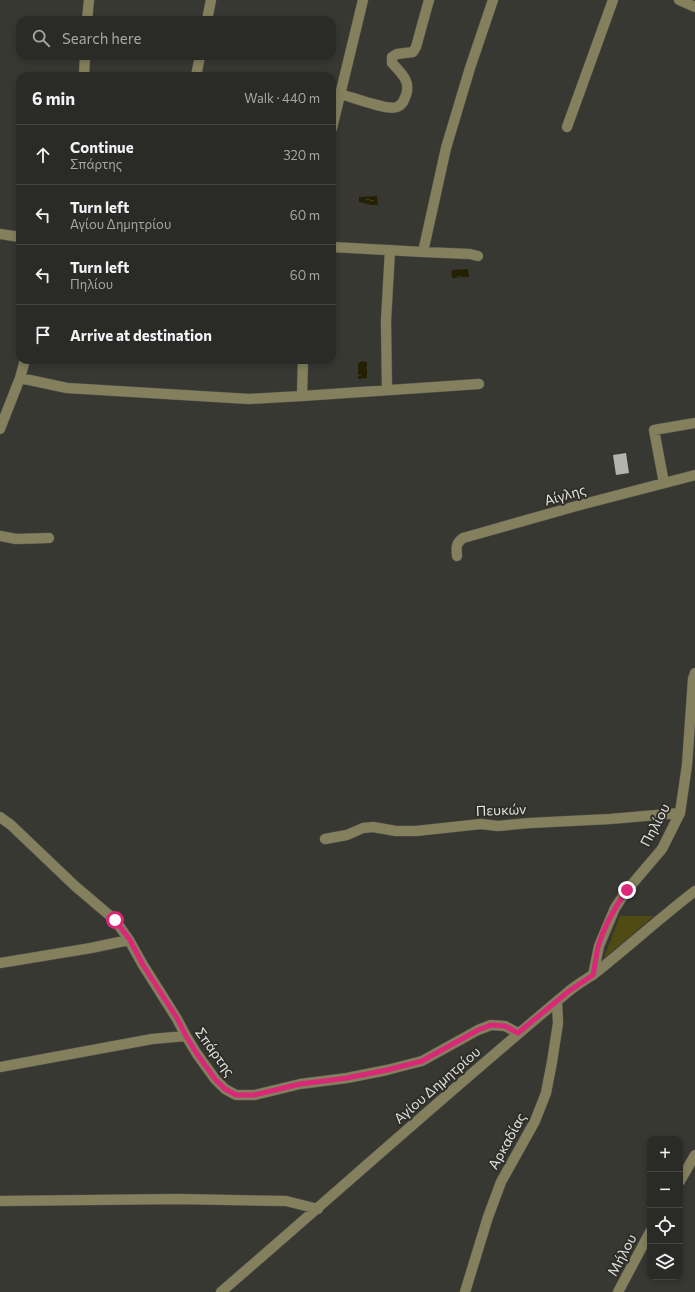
<!DOCTYPE html>
<meta charset="utf-8">
<style>
:root{--surface:#2a2a26;--page:#32322e;--text:#f1f3f6;--muted:#a5a7a7;--line:#464643}
body{margin:0;font-family:Commissioner,sans-serif;background:var(--page);color:var(--text)}
.controls{position:absolute;right:12px;bottom:12px;display:grid;overflow:hidden;border-radius:8px;box-shadow:0 2px 6px #0003}
.controls button{width:36px;height:36px;display:grid;place-items:center;padding:0;border:0;border-bottom:1px solid var(--line);background:var(--surface);color:var(--text);font:20px sans-serif}
.stop{position:absolute;width:12px;height:12px;margin:-9px;border:3px solid #db2777;border-radius:50%;background:#fff}
.stop.end{background:#db2777;border-color:#fff;box-shadow:0 1px 4px #0008}
.list{margin:0;padding:0;list-style:none}
h2{display:flex;justify-content:space-between;align-items:center;height:52px;margin:0;padding:0 16px;font-size:17px}
h2 small{font-size:13px;font-weight:400;color:var(--muted)}
.list li{display:grid;grid-template-columns:26px 1fr auto;gap:12px;align-items:center;box-sizing:border-box;height:60px;padding:0 16px;border-top:1px solid var(--line)}
.list b{display:block;font-size:15px;white-space:nowrap}
.list p{margin:0;font-size:13px;white-space:nowrap;color:var(--muted)}
.list em{font-size:13px;font-style:normal;color:var(--muted)}
.icon{flex:none;width:22px;height:22px;fill:none;stroke:currentColor;stroke-width:2;stroke-linecap:round;stroke-linejoin:round}
.map{position:relative;flex:none;width:695px;height:1292px;overflow:hidden}
.search{position:absolute;background:var(--surface);box-shadow:0 2px 6px #0003;left:16px;top:16px;width:320px;height:44px;display:flex;align-items:center;gap:10px;box-sizing:border-box;padding:0 14px;border-radius:12px;color:var(--muted);font-size:15px}
.panel{position:absolute;background:var(--surface);box-shadow:0 2px 6px #0003;left:16px;top:72px;width:320px;height:292px;border-radius:12px}
.map>svg:first-child{display:block}
</style>
<div class="map">
<svg width="695" height="1292" viewBox="0 0 695 1292">
<defs>
<pattern id="water-ripples" width="26" height="14" patternUnits="userSpaceOnUse"><rect width="26" height="14" fill="#232003"/><path d="M2 4q2-2 4 0t4 0M15 11q2-2 4 0t4 0" fill="none" stroke="#434027"/></pattern>
</defs>
<rect width="100%" height="100%" fill="#383833"/>
<path fill="#504a13" d="M 620,916 L 654,916 L 604,958 Z"/>
<path fill="url(#water-ripples)" d="M 377,196 L 378,205 L 371,205 L 359,202 L 359,197 Z
M 468,269 L 469,277 L 452,278 L 451,270 Z
M 361,361 L 367,362 L 367,378 L 358,379 L 358,363 Z"/>
<path fill="#b4b3ad" d="M 626,453 L 629,473 L 616,475 L 613,455 Z"/>
<g fill="none" stroke-linecap="round" stroke-linejoin="round">
<g stroke="#575652" stroke-width="11">
<path id="minor" d="M 679,0 L 695,7
M 87,20 L 89,0
M 207,20 L 211,0
M 84,76 L 85,56
M 196,76 L 200,56
M 340,94 C 352,97 388,111 397,107 C 403,105 404,100 406,95 C 411,81 401,73 392,63 L 392,57 L 397,54 L 413,52 L 416,47 L 429,0
M 567,127 L 613,0
M 332,128 L 363,0
M 0,234 L 20,237
M 332,247 L 423,252 L 470,254 L 478,256
M 423,252 L 446,148 L 470,68 L 493,0
M 20,378 L 67,388 L 249,399 L 302,396 L 479,384
M 387,390 L 386,321 L 390,250
M 302,396 L 303,360
M 0,429 L 20,378 L 25,360
M 664,483 L 654,430 L 695,423
M 0,536 L 16,539 L 49,538
M 457,556 C 456,547 456,543 463,538 L 580,505 L 695,475
M 0,817 L 11,825 L 75,886 L 115,920 L 129,940 L 143,965 L 177,1019 L 186,1036 L 197,1054 L 215,1079 L 225,1089 L 236,1095 L 255,1095 L 300,1084 L 347,1078 L 387,1070 L 422,1061 L 478,1030 L 491,1025 L 505,1026 L 518,1033
M 325,839 L 347,835 L 363,828 L 373,827 L 396,831 L 416,831 L 481,824 L 498,826 L 530,823 L 610,819 L 680,813
M 0,963 L 91,948 L 129,940
M 593,975 L 599,946 L 615,908 L 627,890 L 662,849 L 680,813 L 687,765 L 693,679 L 695,673
M 0,1067 L 152,1039 L 186,1036
M 680,1181 L 695,1155
M 0,1201 L 178,1199 L 286,1201 L 318,1209
M 221,1292 C 337,1192 450,1090 568,992 C 576,985 585,980 594,974 C 628,947 660,918 695,891
M 465,1292 L 488,1217 L 501,1182 L 535,1121 L 546,1093 L 552,1062 L 558,1023 L 557,1001
M 618,1292 L 650,1232"/>
</g>
<use href="#minor" stroke="#84805d" stroke-width="10"/>
</g>
<g fill="none" stroke-linecap="round" stroke-linejoin="round">
<path stroke="#db2777" stroke-width="5" d="M 115,920 L 130,940 L 143,965 L 177,1018 L 186,1036 L 197,1054 L 215,1079 L 225,1089 L 236,1095 L 254,1095 L 300,1084 L 347,1078 L 387,1070 L 422,1061 L 478,1030 L 491,1025 L 505,1026 L 518,1033 L 569,991 L 593,975 C 595,966 596,956 598,947 C 604,926 615,907 627,890"/>
</g>
<g text-anchor="middle" stroke-width="4" stroke-linejoin="round" paint-order="stroke">
<g font-size="14" fill="#e2e1de" stroke="#2e2e29">
<text transform="translate(565 495) rotate(-16)" y="5">Αίγλης</text>
<text transform="translate(501 810) rotate(-2)" y="5">Πευκών</text>
<text transform="translate(655 825) rotate(-62)" y="5">Πηλίου</text>
<text transform="translate(215 1052) rotate(54)" y="5">Σπάρτης</text>
<text transform="translate(437 1085) rotate(-41)" y="5">Αγίου Δημητρίου</text>
<text transform="translate(507 1141) rotate(-61)" y="5">Αρκαδίας</text>
<text transform="translate(622 1255) rotate(-62)" y="5">Μήλου</text>
</g>
</g>
</svg>
<div class="controls">
<button>+</button>
<button>−</button>
<button><svg class="icon" aria-label="locate" viewBox="0 0 24 24"><circle cx="12" cy="12" r="6"/><path d="M12 2v4M12 18v4M2 12h4M18 12h4"/></svg></button>
<button><svg class="icon" aria-label="layers" viewBox="0 0 24 24"><path d="M12 4l9 5-9 5-9-5zM3 14l9 5 9-5"/></svg></button>
</div>
<div class="stop" style="left:115px;top:920px"></div>
<div class="stop end" style="left:627px;top:890px"></div>
<div class="search"><svg class="icon" aria-label="search" viewBox="0 0 24 24"><circle cx="10" cy="10" r="6"/><path d="M15 15l6 6"/></svg>Search here</div>
<section class="panel">
<h2>6 min<small>Walk · 440 m</small></h2>
<ul class="list">
<li><svg class="icon" aria-label="ahead" viewBox="0 0 24 24"><path d="M12 20V5M6 11l6-6 6 6"/></svg><div><b>Continue</b><p>Σπάρτης</p></div><em>320 m</em></li>
<li><svg class="icon" aria-label="left" viewBox="0 0 24 24"><path d="M17 20v-9H6M10 6l-5 5 5 5"/></svg><div><b>Turn left</b><p>Αγίου Δημητρίου</p></div><em>60 m</em></li>
<li><svg class="icon" aria-label="left" viewBox="0 0 24 24"><path d="M17 20v-9H6M10 6l-5 5 5 5"/></svg><div><b>Turn left</b><p>Πηλίου</p></div><em>60 m</em></li>
<li><svg class="icon" aria-label="arrive" viewBox="0 0 24 24"><path d="M6 21V4h12l-3 4 3 4H6"/></svg><div><b>Arrive at destination</b></div></li>
</ul>
</section>
</div>
